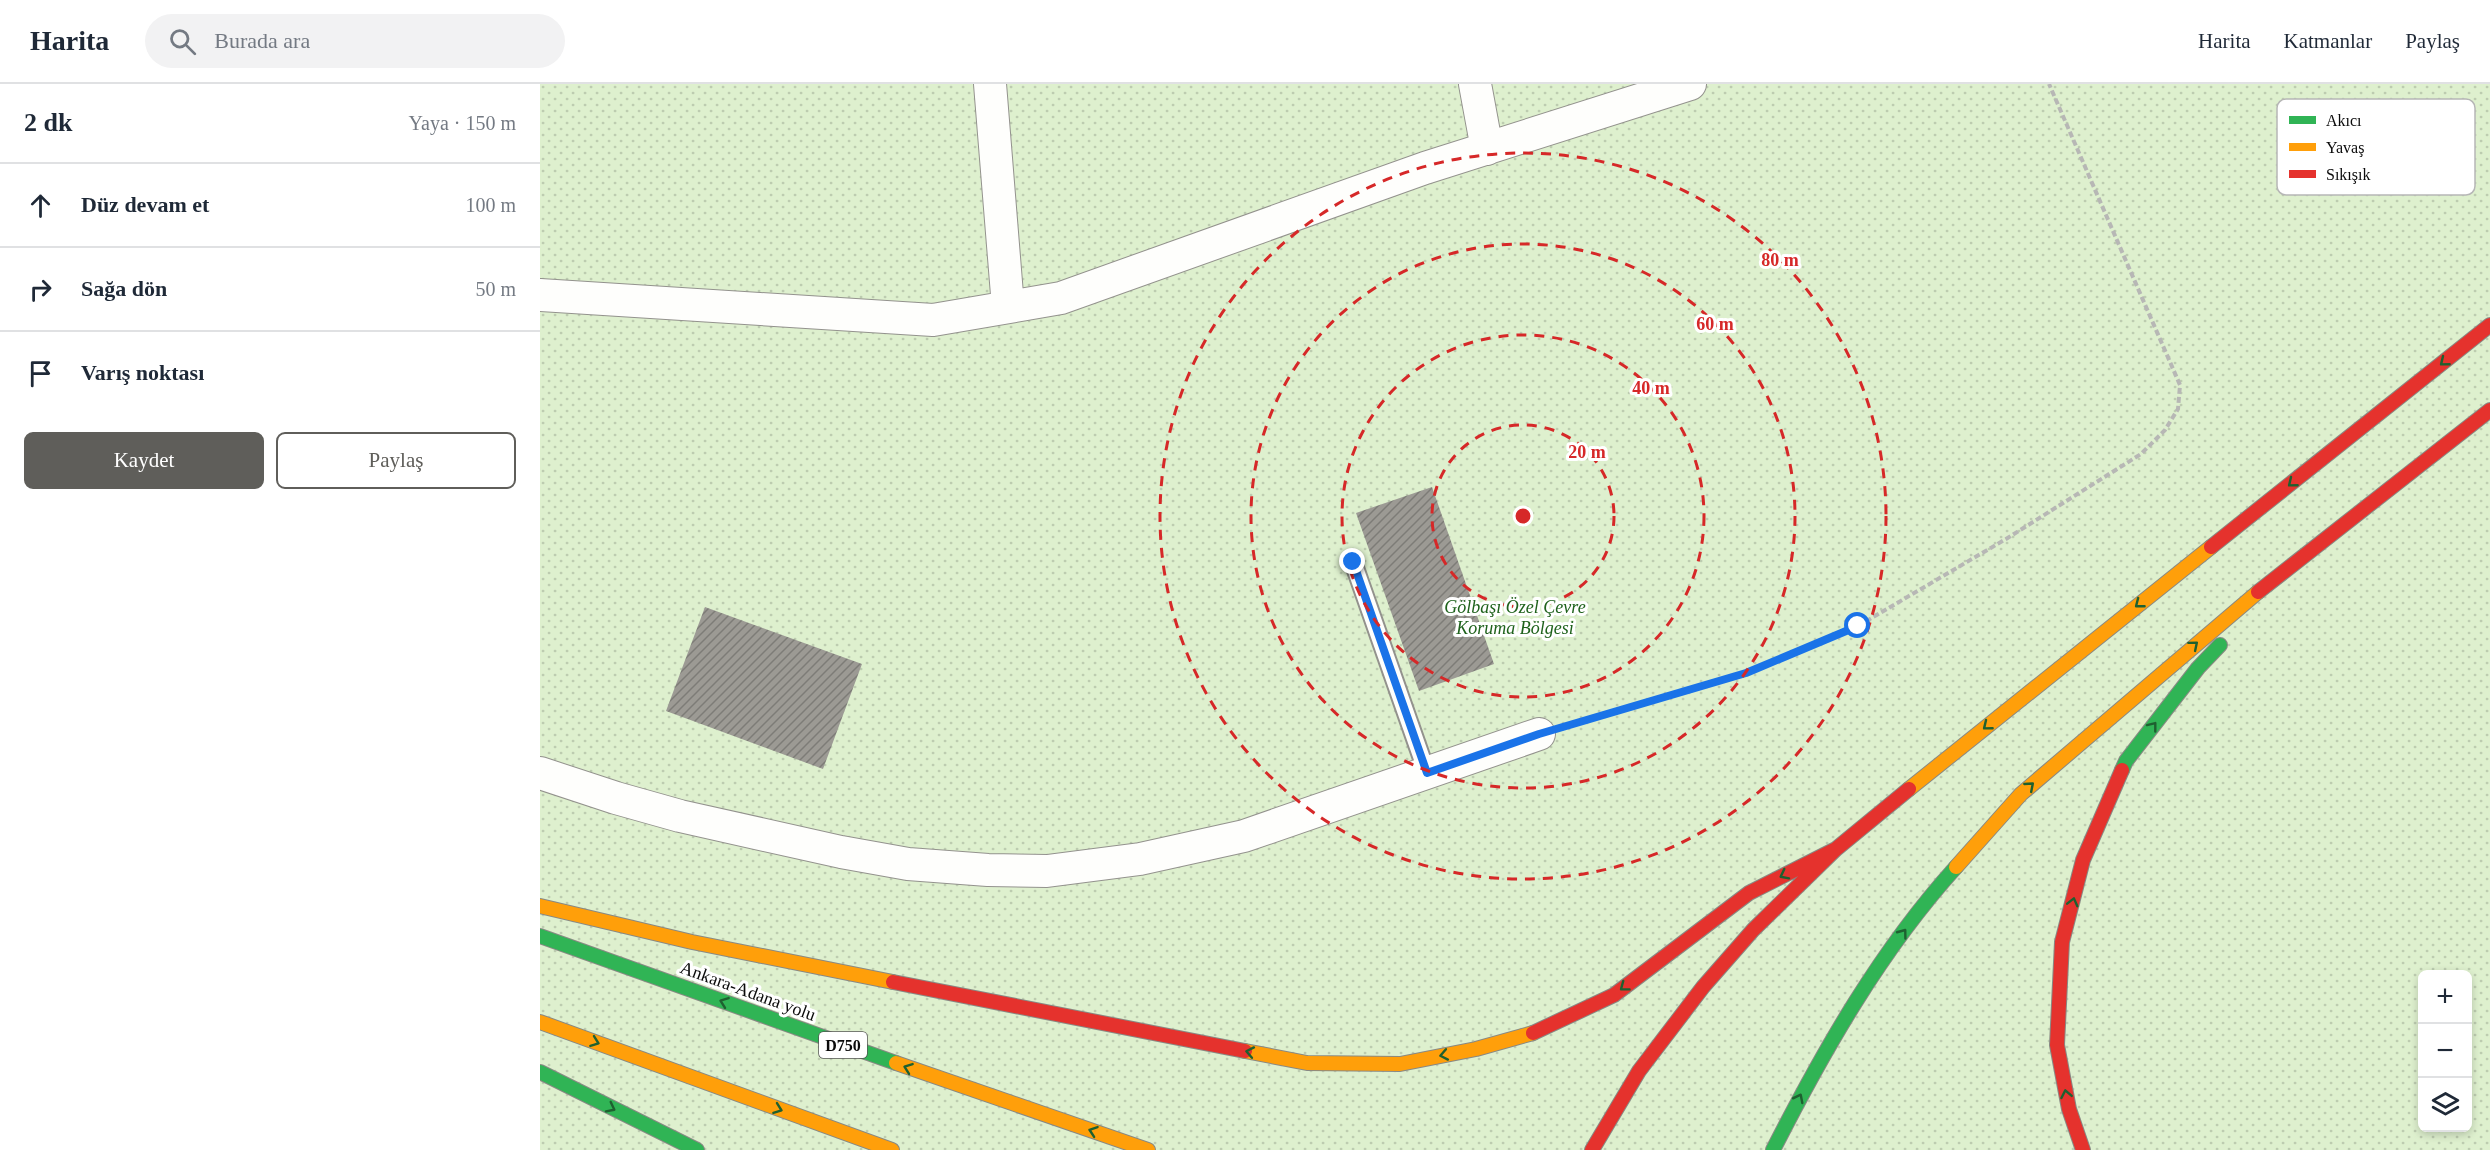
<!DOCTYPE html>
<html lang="tr">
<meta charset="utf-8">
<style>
:root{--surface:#fff;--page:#f2f2f3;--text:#1f2937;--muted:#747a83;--line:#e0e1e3;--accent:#5f5e5a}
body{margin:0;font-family:Georgia,serif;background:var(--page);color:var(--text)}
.controls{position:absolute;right:18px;bottom:18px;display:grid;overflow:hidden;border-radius:9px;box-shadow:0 3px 9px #0003}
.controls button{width:54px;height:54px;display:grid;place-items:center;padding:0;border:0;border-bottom:2px solid var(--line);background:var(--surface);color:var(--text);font:30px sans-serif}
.stop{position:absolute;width:18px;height:18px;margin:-14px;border:4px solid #1a73e8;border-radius:50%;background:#fff}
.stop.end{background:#1a73e8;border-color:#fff;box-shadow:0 2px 6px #0008}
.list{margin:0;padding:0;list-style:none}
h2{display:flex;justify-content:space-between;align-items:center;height:78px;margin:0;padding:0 24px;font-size:26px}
h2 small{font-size:20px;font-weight:400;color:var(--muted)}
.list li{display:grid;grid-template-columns:39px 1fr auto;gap:18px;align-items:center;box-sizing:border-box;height:84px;padding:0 24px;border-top:2px solid var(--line)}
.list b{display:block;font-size:22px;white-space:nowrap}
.list em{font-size:20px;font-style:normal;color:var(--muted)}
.actions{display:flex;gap:12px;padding:18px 24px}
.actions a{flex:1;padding:14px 0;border:2px solid var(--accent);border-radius:9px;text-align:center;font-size:21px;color:var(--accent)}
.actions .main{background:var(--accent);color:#fff}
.icon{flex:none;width:33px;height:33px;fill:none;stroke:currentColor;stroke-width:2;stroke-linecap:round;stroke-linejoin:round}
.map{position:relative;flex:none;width:1950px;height:1066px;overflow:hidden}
header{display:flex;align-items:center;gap:36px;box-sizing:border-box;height:84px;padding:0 30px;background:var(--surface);border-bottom:2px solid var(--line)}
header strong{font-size:28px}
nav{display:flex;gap:33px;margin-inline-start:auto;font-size:21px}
.search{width:420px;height:54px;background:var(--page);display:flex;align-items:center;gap:15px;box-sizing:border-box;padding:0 21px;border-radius:33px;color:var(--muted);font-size:22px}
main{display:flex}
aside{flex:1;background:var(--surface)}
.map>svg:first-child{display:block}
</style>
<header>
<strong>Harita</strong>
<div class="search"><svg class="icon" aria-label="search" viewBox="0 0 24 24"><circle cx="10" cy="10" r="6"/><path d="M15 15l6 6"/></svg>Burada ara</div>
<nav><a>Harita</a><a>Katmanlar</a><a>Paylaş</a></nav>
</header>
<main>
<aside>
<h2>2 dk<small>Yaya · 150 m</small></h2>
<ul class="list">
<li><svg class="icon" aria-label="ahead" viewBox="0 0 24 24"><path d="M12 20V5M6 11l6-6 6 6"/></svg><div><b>Düz devam et</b></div><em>100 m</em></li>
<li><svg class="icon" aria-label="right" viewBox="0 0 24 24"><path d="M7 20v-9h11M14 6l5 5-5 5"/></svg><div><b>Sağa dön</b></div><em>50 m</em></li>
<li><svg class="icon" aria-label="arrive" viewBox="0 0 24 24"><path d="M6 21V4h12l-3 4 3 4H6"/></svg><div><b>Varış noktası</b></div></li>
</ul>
<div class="actions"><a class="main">Kaydet</a><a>Paylaş</a></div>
</aside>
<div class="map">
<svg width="1950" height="1066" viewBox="0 0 1950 1066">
<defs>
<pattern id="grass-dots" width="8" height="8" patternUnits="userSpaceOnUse" patternTransform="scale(1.5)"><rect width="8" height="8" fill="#def0ce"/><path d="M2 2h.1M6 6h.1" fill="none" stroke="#bdccb0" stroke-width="1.8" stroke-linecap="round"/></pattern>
<pattern id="building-hatch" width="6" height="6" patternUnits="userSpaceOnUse" patternTransform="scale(1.5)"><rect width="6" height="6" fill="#9c9a94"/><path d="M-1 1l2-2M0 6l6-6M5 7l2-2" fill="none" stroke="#7d7c77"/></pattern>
</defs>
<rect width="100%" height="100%" fill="#faf9ee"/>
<path fill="url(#grass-dots)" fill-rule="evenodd" d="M 0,0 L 1950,0 L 1950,1066 L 0,1066 ZM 1882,890 L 1928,890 L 1928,1044 L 1882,1044 Z"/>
<path fill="url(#building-hatch)" d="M 892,403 L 954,580 L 879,607 L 816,429 Z
M 165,523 L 322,580 L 283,685 L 126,627 Z"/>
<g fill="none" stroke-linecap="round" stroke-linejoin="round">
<g stroke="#93928d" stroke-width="20">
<path id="lane" d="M 813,478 L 887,689"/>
</g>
<g stroke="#93928d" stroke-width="34">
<path id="street" d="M 450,0 L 468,223
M 935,0 L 947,65
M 0,211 L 393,236 L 521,214 L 885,84 L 1150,0
M 0,689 L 76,714 L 140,732 L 301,768 L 368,780 L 448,786 L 507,787 L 600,775 L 704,752 L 999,650"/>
</g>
<g stroke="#898984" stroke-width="16">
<path id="fast" d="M 1582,686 L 1586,677 L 1658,584 L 1680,561
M 0,852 L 356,979
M 0,988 L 157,1066
M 1233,1066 C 1284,966 1340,867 1416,783"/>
</g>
<g stroke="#898984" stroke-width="16">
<path id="slow" d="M 1369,705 L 1671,463
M 1416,783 L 1481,710 L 1718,508
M 0,822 L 152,858 L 353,898
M 0,938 L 352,1066
M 705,967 L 767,979 L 860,980 L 936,965 L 993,949
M 356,979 L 608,1066"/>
</g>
<g stroke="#898984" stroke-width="16">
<path id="jam" d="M 1671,463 L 1950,241
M 1718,508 L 1950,326
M 353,898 L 705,967
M 993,949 L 1074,911 L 1209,809 L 1296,765
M 1052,1066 L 1099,987 L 1163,903 L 1213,846 L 1296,765 L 1369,705
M 1543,1066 L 1529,1025 L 1517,961 L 1522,858 L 1543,776 L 1582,686"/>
</g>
<path stroke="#b7b7b5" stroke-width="4" stroke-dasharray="6 3" stroke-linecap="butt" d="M 1029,641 L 1206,589 L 1318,542 L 1466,455 L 1601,370 L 1625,346 L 1638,325 L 1640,301 L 1509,0"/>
<use href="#lane" stroke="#fefefc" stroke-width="16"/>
<use href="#street" stroke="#fefefc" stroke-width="32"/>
<use href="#fast" stroke="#30b455" stroke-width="14"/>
<use href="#slow" stroke="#ff9f0a" stroke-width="14"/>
<use href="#jam" stroke="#e5322d" stroke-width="14"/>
</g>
<defs><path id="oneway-chevron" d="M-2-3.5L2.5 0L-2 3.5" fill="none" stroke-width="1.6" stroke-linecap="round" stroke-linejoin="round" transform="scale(1.5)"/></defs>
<g stroke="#1e6030">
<use href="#oneway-chevron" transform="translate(1904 278) rotate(141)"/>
<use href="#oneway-chevron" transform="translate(1752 399) rotate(141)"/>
<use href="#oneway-chevron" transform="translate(1599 520) rotate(142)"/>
<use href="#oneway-chevron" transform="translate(1654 561) rotate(-40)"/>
<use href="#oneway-chevron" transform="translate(1447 642) rotate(141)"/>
<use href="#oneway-chevron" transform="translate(1613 642) rotate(-52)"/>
<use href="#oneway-chevron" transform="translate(1490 702) rotate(-41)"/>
<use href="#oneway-chevron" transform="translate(1244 791) rotate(153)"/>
<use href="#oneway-chevron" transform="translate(1533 818) rotate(-76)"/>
<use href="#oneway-chevron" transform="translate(1363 849) rotate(-53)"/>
<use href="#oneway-chevron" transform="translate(1084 903) rotate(143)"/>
<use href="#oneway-chevron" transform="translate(184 918) rotate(-160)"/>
<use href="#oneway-chevron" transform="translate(55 958) rotate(20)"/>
<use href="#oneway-chevron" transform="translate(710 968) rotate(-169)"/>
<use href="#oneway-chevron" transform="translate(904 971) rotate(169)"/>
<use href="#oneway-chevron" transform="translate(368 984) rotate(-160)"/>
<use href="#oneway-chevron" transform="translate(1526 1010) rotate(-101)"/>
<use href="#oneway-chevron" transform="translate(1259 1014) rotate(-63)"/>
<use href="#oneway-chevron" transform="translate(71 1024) rotate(27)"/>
<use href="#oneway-chevron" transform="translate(238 1025) rotate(20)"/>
<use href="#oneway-chevron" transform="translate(553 1047) rotate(-161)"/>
</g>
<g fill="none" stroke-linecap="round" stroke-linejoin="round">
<path stroke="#1a73e8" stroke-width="8" d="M 813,478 L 887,689 L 999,650 L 1206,589 L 1318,542"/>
</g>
<g fill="none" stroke="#d62828" stroke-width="3" stroke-dasharray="10 8">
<circle cx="983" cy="432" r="91"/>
<circle cx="983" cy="432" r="181"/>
<circle cx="983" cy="432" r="272"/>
<circle cx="983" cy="432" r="363"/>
</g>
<g text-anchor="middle" stroke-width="6" stroke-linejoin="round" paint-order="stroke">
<rect fill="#fff" stroke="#545454" stroke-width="1.5" x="279" y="948" width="48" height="26" rx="4.5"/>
<g font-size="16" font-weight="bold" fill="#0b0b0b">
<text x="303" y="967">D750</text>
</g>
<g font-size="18" font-style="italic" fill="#1f621c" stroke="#fff">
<text x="975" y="529">Gölbaşı Özel Çevre<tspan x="975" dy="21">Koruma Bölgesi</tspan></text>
</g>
<g font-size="18" fill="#0b0b0b" stroke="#fff">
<text transform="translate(208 907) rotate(20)" y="6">Ankara-Adana yolu</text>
</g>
</g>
<rect x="1737" y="15" width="198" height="96" rx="9" fill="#fff" stroke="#b6b6b6" stroke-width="1.5"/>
<rect x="1749" y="32" width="27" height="8" fill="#30b455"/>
<rect x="1749" y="59" width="27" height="8" fill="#ff9f0a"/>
<rect x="1749" y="86" width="27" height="8" fill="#e5322d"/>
<g font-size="16" fill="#0b0b0b">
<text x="1786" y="42">Akıcı</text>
<text x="1786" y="69">Yavaş</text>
<text x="1786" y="96">Sıkışık</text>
</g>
<circle cx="983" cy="432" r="9" fill="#d62828" stroke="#fff" stroke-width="3"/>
<g font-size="18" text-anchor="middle" font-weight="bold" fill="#d62828" stroke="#fff" stroke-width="6" stroke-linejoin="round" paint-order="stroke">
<text x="1240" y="182">80 m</text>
<text x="1175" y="246">60 m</text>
<text x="1111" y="310">40 m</text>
<text x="1047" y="374">20 m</text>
</g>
</svg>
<div class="controls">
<button>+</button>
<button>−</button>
<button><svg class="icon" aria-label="layers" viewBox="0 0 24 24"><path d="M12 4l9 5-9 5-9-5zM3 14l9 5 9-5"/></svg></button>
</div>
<div class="stop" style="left:1318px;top:542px"></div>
<div class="stop end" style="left:813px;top:478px"></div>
</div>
</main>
